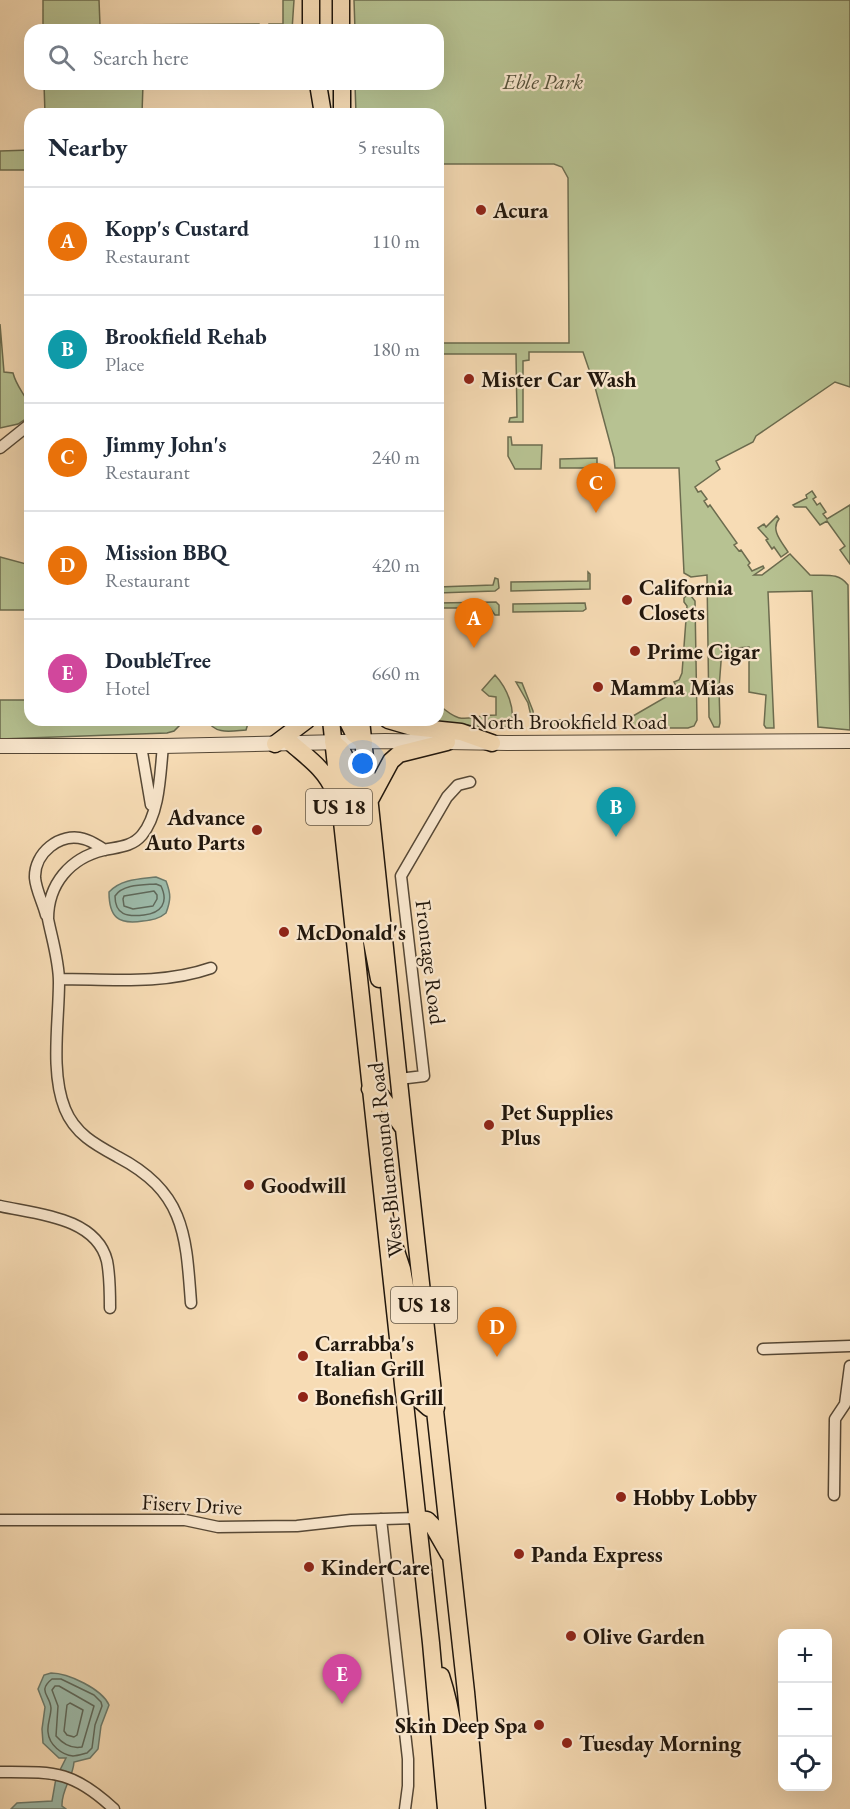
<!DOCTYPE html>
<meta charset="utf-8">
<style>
:root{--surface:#fff;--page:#f2f2f3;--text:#1f2937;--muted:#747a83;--line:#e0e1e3;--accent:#8f2418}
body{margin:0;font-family:"EB Garamond",serif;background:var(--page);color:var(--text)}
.controls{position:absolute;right:18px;bottom:18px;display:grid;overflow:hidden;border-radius:12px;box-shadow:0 6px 24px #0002}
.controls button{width:54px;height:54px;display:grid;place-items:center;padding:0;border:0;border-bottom:2px solid var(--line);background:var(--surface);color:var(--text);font:30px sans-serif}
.you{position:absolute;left:363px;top:764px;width:21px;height:21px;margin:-15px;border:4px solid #fff;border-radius:50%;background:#1a73e8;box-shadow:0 0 0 9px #1a73e833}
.badge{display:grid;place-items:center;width:39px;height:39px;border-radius:50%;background:var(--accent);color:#fff;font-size:20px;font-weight:700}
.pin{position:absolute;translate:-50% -50px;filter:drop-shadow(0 2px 3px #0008)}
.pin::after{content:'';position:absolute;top:32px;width:21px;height:18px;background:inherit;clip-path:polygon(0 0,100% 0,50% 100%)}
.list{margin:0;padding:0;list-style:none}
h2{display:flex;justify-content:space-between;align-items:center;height:78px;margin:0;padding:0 24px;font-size:26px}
h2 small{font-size:20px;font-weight:400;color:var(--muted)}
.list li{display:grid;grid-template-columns:39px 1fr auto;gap:18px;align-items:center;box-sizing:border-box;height:108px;padding:0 24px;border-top:2px solid var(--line)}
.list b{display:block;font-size:22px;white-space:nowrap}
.list p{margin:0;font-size:20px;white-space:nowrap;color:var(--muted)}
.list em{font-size:20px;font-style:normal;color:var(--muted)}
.icon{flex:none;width:33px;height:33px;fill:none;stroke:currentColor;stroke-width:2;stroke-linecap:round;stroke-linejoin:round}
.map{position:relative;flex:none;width:850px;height:1809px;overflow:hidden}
.search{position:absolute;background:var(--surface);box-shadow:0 6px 24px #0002;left:24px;top:24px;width:420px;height:66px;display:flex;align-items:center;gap:15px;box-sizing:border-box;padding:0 21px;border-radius:18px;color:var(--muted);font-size:22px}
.panel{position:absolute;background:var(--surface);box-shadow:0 6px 24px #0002;left:24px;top:108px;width:420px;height:618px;border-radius:18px}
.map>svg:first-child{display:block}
</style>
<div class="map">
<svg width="850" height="1809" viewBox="0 0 850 1809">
<rect width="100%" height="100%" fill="#f7dcb5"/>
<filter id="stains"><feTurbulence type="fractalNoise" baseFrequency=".00333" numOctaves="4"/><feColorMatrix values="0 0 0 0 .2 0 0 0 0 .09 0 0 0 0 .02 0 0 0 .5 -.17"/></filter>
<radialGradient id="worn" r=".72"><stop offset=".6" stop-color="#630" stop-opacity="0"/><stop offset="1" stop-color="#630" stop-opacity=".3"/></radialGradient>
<path fill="#b7c292" stroke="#6c6c4f" stroke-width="1.5" d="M 43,0 L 99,0 L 100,25 L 259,24 L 260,30 L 43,30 Z
M 283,0 L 294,0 L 292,30 L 269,30 L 269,24 L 283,24 Z
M 354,0 L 850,0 L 850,387 L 835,382 L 756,436 L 753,442 L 716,461 L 720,469 L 695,487 L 698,492 L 701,491 L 707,499 L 704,501 L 708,507 L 710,505 L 737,543 L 734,545 L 739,551 L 741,550 L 750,563 L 748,565 L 752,571 L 763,566 L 764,568 L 754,575 L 762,575 L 790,554 L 810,575 C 826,576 838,572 848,585 L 850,730 L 818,727 L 812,591 L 768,592 L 774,728 L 766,728 L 764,725 L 766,695 L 749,692 L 749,647 L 722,649 L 719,688 L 720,723 L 719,727 L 714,727 L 709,717 L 707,575 L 691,577 L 684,573 L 679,468 L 615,468 L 614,458 L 595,387 L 583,352 L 529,352 L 529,360 L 523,361 L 523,422 L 509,422 L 510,418 L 517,417 L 516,354 L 438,354 L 438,343 L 569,343 L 568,178 L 562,167 L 554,164 L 438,164 L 438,114 L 356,114 L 355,84 L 438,84 L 438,30 L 355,30 Z
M 44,84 L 143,84 L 142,114 L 45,114 Z
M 30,150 L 30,170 L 0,170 L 0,151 Z
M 0,324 L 4,372 L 13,373 C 18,392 30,396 30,416 L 18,424 L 0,428 Z
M 508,437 L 511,437 L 512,445 L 542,445 L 541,469 L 515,469 L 508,456 Z
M 597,458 L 597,468 L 560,468 L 560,459 Z
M 812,491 L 816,497 L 813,499 L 817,505 L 820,503 L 826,512 L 823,514 L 827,519 L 850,505 L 850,564 L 840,550 L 845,546 L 827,521 L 820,525 L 806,507 L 795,507 L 793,505 L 807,498 L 806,495 Z
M 777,516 L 779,519 C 770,530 782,542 788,552 L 781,557 L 774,547 L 772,549 L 766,540 L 768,539 L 758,528 L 764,524 L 766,527 Z
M 0,557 L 30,565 L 30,610 L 0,610 Z
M 588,572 L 590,574 L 590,589 L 511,591 L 511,582 L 588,581 Z
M 495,578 L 498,579 L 499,588 L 495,591 L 438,593 L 438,587 L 493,585 Z
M 686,596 L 691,596 L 695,601 L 697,720 L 694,726 L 688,728 L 632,728 L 633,716 L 678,690 L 674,682 L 679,680 L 682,673 L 687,606 L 684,602 L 684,598 Z
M 496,602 L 499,605 L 499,615 L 495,615 L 490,608 L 438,608 L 438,603 Z
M 585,603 L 586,609 L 583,611 L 513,612 L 513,604 Z
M 495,675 C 507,688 516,709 511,726 L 492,728 L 424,720 L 438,720 L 438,704 C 465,728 465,715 496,715 L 496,697 L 489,696 L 482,690 Z
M 516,682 L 522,683 L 533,711 L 534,720 L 585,720 L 596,728 L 534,729 L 528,703 Z
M 0,700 L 30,700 L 30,720 L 185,720 L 174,731 L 167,733 L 0,739 Z
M 207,720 L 249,720 L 246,730 C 231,731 215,735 207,720 Z"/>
<path fill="#9dbcac" stroke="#6b7a6c" stroke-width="1.5" d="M 156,877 L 166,881 C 171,894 171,900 166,913 C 159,919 152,920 143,921 C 118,925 109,917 109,892 C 121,879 139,879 156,877 Z
M 51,1673 C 68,1673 102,1689 109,1705 L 101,1726 L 98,1749 L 90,1758 L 74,1762 C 73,1778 61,1790 62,1806 L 66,1809 L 11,1809 L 17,1803 L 52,1801 L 56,1778 L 66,1758 L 59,1758 L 43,1743 L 42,1729 L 45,1707 L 38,1689 L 44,1675 Z"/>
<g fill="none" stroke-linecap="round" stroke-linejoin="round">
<path stroke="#5e695c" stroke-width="1.5" d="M 156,884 L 161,886 C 169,903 161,913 144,915 C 127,917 115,915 115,896 C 123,884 143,885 156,884 Z
M 154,891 L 157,895 L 157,899 L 153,906 L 133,909 L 124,906 L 123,899 L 124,896 Z
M 52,1679 L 61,1679 L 94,1695 L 101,1702 L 102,1706 L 95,1725 L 92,1748 L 87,1753 C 83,1754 77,1756 73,1756 C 62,1755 49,1745 48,1732 C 47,1724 51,1716 51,1708 C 50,1695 37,1691 52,1679 Z
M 55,1686 L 59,1686 L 94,1706 L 82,1747 C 72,1749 63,1744 56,1736 L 58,1706 L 52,1690 Z
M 70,1703 L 83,1710 L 77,1735 L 74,1737 L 67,1735 L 64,1731 L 67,1705 Z"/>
<g stroke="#564836" stroke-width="13">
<path id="minor" d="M 0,448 L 30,424
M 141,746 L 151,805
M 163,746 C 160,774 160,813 142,835 C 132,847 118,847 104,850 C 70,858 48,884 48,919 C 52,939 59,961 59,982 C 59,1021 50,1072 65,1109 C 75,1134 96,1145 118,1157 C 185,1192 186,1235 191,1303
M 46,915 C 43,903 36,890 35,878 C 34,853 60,832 84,839 C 92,841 98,846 105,850
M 59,979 C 110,979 162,985 211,968
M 399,1079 L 424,1076 L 401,876 L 447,797 L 458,785 L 470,782
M 0,1206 C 36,1214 96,1217 107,1261 C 110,1276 110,1293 110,1308
M 763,1349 L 850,1346
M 834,1495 L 835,1419 L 845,1404 L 850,1366
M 381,1519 L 408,1759 L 408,1786 L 405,1809
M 0,1520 L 185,1520 L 218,1527 L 297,1526 L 351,1520 L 416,1518
M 0,1772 C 54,1772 72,1770 114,1809"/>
</g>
<g stroke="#564836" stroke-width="16">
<path id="tertiary" d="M 0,746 L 163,746 L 385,741 L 507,743 L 850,741"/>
</g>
<g stroke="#20160c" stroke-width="19">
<path id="primary" d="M 311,0 L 311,30
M 341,0 L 341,30
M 318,84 L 323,114
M 342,84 L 342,114
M 331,720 L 431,1643 L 446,1809
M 347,720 L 354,734 L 364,742
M 361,720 L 404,1129 L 466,1692 L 477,1809
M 388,720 L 412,727 L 461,732 L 492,743
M 333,742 L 341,749 L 351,770 L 367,916 L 379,979
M 291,743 C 308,758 325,769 334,791
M 275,744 L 307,720
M 370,800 L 391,761 L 399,754 L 447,742
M 370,1089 L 381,1096 L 402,1126
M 395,1248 L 402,1269 L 411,1319 L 421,1401 L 429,1408 L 436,1408
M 416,1518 L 427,1520 L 433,1526 L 449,1554
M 441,1676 C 455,1719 458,1764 462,1809"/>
</g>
<use href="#minor" stroke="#fae8cf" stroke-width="10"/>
<use href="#tertiary" stroke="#fae8cf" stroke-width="14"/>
<use href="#primary" stroke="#f7dcb5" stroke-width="16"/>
</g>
<g fill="#8f2418" stroke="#fae8cf" stroke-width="2">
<circle cx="481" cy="210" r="6"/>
<circle cx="469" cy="379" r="6"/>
<circle cx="627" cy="600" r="6"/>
<circle cx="635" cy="651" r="6"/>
<circle cx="598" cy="687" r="6"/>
<circle cx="257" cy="830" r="6"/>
<circle cx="284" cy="932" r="6"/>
<circle cx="489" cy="1125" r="6"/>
<circle cx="249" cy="1185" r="6"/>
<circle cx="303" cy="1356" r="6"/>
<circle cx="303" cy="1397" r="6"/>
<circle cx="621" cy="1497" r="6"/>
<circle cx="519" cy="1554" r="6"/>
<circle cx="309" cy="1567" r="6"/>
<circle cx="571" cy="1636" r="6"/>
<circle cx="539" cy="1725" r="6"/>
<circle cx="567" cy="1743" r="6"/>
</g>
<g text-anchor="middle" stroke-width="4.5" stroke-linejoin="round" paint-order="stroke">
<g fill="#fae8cf" stroke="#615546" stroke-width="1.5">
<rect x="306" y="789" width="66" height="36" rx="4.5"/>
<rect x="391" y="1287" width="66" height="36" rx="4.5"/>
</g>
<g font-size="21" font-weight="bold" fill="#20160c">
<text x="339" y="814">US 18</text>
<text x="424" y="1312">US 18</text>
</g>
<g font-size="22" font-style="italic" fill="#55523b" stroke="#fae8cf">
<text x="543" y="89">Eble Park</text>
</g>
<g font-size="22" font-weight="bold" fill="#20160c" stroke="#fae8cf" text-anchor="start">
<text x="493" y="218">Acura</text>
<text x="481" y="387">Mister Car Wash</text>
<text x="639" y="595">California<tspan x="639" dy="25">Closets</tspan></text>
<text x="647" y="659">Prime Cigar</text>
<text x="610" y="695">Mamma Mias</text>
<text x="245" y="825" text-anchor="end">Advance<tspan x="245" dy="25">Auto Parts</tspan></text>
<text x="296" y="940">McDonald's</text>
<text x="501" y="1120">Pet Supplies<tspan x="501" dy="25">Plus</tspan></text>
<text x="261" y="1193">Goodwill</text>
<text x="315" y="1351">Carrabba's<tspan x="315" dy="25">Italian Grill</tspan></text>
<text x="315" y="1405">Bonefish Grill</text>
<text x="633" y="1505">Hobby Lobby</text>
<text x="531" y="1562">Panda Express</text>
<text x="321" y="1575">KinderCare</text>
<text x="583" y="1644">Olive Garden</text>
<text x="527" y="1733" text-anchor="end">Skin Deep Spa</text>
<text x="579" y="1751">Tuesday Morning</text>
</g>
<g font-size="22" fill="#20160c" stroke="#fae8cf">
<text x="569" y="729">North Brookfield Road</text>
<text transform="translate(431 962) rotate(83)" y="8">Frontage Road</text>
<text transform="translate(385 1160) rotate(-96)" y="8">West Bluemound Road</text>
<text transform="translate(192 1504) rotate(3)" y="8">Fiserv Drive</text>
</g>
</g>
<rect width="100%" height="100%" filter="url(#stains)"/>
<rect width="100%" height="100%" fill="url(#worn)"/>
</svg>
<div class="controls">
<button>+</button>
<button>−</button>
<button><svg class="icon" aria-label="locate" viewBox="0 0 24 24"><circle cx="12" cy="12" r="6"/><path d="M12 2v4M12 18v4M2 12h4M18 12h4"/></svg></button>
</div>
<div class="you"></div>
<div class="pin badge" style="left:474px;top:648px;background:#e8710a">A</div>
<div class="pin badge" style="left:616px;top:837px;background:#0f9aa8">B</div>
<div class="pin badge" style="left:596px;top:513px;background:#e8710a">C</div>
<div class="pin badge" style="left:497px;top:1357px;background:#e8710a">D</div>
<div class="pin badge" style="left:342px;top:1704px;background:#d1479c">E</div>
<div class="search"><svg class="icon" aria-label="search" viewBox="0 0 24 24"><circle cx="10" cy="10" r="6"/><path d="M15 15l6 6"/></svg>Search here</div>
<section class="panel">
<h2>Nearby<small>5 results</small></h2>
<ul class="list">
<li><span class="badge" style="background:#e8710a">A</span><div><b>Kopp's Custard</b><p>Restaurant</p></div><em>110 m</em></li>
<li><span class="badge" style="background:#0f9aa8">B</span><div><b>Brookfield Rehab</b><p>Place</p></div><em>180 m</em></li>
<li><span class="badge" style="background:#e8710a">C</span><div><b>Jimmy John's</b><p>Restaurant</p></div><em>240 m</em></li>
<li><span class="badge" style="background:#e8710a">D</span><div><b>Mission BBQ</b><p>Restaurant</p></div><em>420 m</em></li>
<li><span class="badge" style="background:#d1479c">E</span><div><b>DoubleTree</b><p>Hotel</p></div><em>660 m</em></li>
</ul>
</section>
</div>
